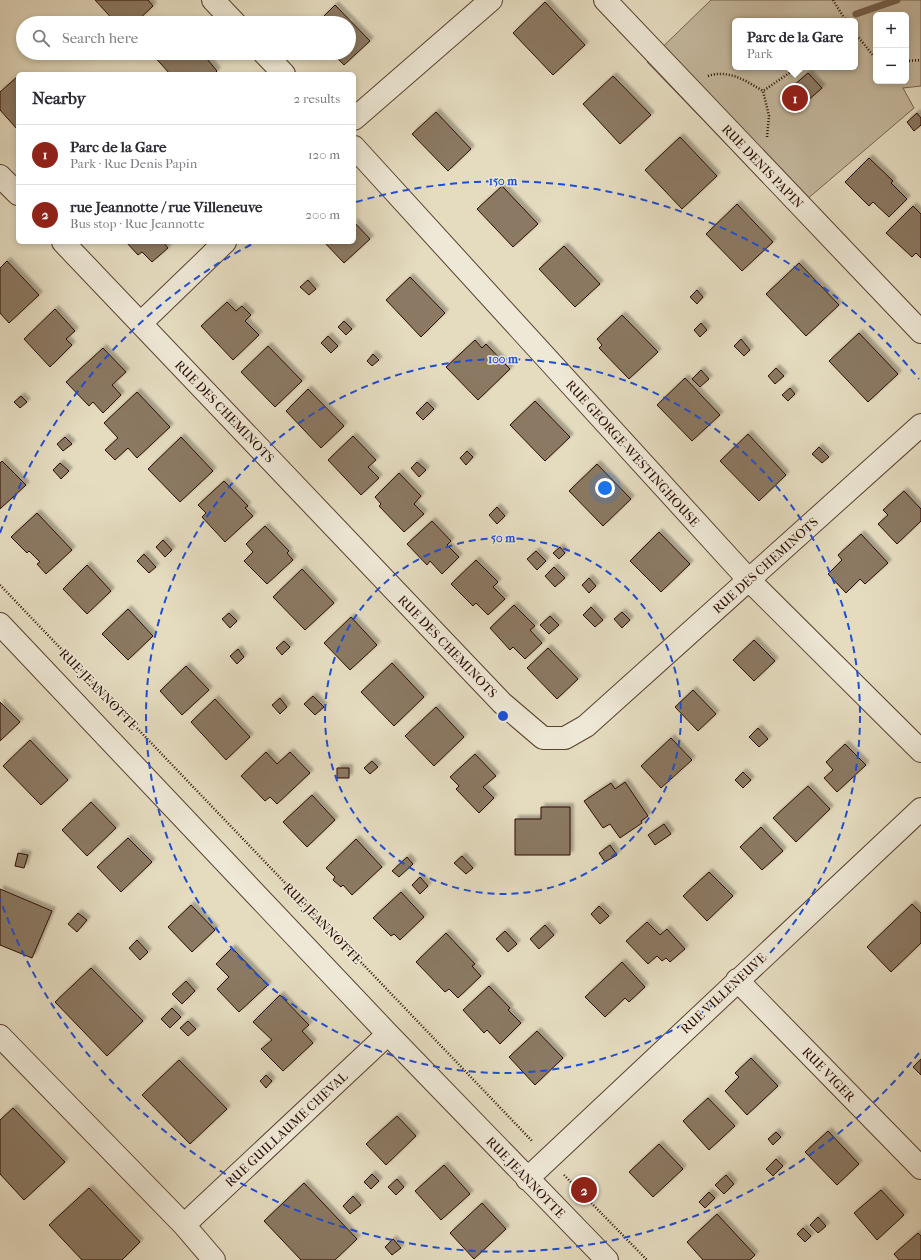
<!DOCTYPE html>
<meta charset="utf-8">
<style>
:root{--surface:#fff;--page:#f2f2f3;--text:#2b2b33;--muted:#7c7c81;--line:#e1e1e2;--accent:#8f2418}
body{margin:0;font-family:"IM FELL French Canon",serif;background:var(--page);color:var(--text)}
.controls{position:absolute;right:12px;top:12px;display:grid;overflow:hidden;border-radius:6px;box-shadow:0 2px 6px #0003}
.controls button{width:36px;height:36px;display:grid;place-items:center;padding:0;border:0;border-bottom:1px solid var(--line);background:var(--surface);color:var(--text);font:20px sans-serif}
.you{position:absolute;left:605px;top:488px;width:14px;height:14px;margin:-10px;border:3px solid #fff;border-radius:50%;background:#1a73e8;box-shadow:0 0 0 6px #1a73e833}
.badge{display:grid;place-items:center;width:26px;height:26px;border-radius:50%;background:var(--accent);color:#fff;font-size:13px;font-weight:700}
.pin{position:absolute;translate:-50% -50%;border:2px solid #fff;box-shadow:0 1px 4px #0006}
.popup{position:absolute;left:732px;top:18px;width:126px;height:52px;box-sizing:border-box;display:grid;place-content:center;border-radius:6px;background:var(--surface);filter:drop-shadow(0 1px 3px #0005);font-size:13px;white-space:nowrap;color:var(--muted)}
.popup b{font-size:15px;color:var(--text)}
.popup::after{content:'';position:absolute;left:50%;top:100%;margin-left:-8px;border:8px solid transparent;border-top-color:var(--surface)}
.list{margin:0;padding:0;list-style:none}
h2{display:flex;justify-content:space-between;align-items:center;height:52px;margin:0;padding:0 16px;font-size:17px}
h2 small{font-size:13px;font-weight:400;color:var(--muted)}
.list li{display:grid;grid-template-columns:26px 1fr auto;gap:12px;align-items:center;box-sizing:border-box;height:60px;padding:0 16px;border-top:1px solid var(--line)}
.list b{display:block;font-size:15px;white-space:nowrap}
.list p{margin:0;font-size:13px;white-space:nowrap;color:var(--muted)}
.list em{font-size:13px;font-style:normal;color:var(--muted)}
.icon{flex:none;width:22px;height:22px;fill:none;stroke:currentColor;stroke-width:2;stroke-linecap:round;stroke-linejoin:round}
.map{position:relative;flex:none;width:921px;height:1260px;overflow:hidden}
.search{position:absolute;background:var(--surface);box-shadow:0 2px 6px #0003;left:16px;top:16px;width:340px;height:44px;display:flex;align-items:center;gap:10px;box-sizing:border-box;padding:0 14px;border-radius:22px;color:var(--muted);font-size:15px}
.panel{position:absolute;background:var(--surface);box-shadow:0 2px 6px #0003;left:16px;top:72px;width:340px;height:172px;border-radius:6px}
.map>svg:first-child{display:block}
</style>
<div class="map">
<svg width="921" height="1260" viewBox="0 0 921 1260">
<defs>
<filter id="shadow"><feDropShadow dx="3.5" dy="-3.5" stdDeviation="1" flood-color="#0004"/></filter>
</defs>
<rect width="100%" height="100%" fill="#e5dcc0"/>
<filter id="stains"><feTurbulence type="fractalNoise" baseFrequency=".005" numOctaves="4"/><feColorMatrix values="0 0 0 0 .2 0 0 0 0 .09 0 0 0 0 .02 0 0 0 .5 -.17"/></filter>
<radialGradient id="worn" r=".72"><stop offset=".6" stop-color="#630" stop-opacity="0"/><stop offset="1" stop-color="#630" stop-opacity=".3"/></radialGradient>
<path fill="#c5b99f" stroke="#786350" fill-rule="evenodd" d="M 711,0 L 921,0 L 921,86 L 903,88 L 914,108 L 792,212 L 647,62 ZM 876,15 L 906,15 L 906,81 L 876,81 ZM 735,21 L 855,21 L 855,67 L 735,67 Z"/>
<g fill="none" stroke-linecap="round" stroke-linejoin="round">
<path stroke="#745f4c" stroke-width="7" d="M 856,14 L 897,0"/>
</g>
<path fill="#8b7964" stroke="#2a0d00" filter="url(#shadow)" d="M 95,0 L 148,0 L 153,6 L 135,23 L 116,23 Z
M 545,2 L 585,45 L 553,75 L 513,33 Z
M 335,5 L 370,41 L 344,65 L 332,53 L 349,53 L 349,23 L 317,23 Z
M 151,53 L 202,53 L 217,71 L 214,74 L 170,74 Z
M 808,73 L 822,88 L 806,102 L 792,87 Z
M 613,76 L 651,115 L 620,144 L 583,104 Z
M 17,77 L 18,79 L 18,127 L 17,129 L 0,110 L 0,92 Z
M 436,112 L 471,149 L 448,171 L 412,134 Z
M 917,113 L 921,118 L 921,125 L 914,131 L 907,122 Z
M 680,137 L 717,176 L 682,209 L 645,170 Z
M 869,158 L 893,181 L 891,183 L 907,199 L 889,217 L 873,202 L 869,206 L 845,182 Z
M 502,186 L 538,224 L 513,247 L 477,209 Z
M 737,204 L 773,242 L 742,271 L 706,234 Z
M 913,206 L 921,214 L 921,258 L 916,253 L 912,257 L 886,233 Z
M 354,222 L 370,239 L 344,263 L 324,242 L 354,242 Z
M 126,242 L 163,242 L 168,248 L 152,262 L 142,252 L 138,255 Z
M 564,246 L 600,284 L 575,307 L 539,269 Z
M 7,261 L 39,295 L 9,323 L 0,313 L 0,268 Z
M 799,263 L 839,305 L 806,336 L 766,294 Z
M 410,277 L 445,313 L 421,337 L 386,300 Z
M 308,280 L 316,289 L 309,295 L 300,287 Z
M 697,290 L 703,297 L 697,304 L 690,297 Z
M 227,302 L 236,311 L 242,306 L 251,315 L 245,321 L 259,335 L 233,360 L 201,326 Z
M 55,309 L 75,331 L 66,339 L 72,345 L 50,367 L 24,339 Z
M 622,315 L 658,352 L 629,379 L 599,348 L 602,345 L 597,339 Z
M 344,321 L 352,329 L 346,335 L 338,327 Z
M 701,323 L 707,330 L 700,337 L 694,330 Z
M 859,333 L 898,374 L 868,402 L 829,361 Z
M 328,336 L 338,346 L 331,353 L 321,343 Z
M 741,339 L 750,350 L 744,356 L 734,346 Z
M 475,340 L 482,348 L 486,344 L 510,369 L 478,400 L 446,367 Z
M 268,346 L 302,381 L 275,407 L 241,372 Z
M 103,348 L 126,372 L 112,385 L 121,395 L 103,413 L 93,402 L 89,406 L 66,382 Z
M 373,354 L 379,360 L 372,366 L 367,361 Z
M 776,368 L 784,376 L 775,384 L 768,376 Z
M 701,370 L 709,379 L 700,387 L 692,379 Z
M 685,378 L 720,415 L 692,441 L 657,405 Z
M 790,388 L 795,394 L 788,401 L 782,395 Z
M 308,389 L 344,426 L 321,448 L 286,411 Z
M 137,392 L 170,427 L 137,458 L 128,448 L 115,460 L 105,450 L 118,438 L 104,423 Z
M 21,396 L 27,402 L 20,408 L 14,402 Z
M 535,401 L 570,437 L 545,461 L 510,425 Z
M 427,402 L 434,409 L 423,420 L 416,413 Z
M 748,434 L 786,475 L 759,501 L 720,461 Z
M 353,436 L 376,460 L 368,467 L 379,478 L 361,495 L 328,460 Z
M 65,437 L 72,444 L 63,451 L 57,444 Z
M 181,437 L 213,471 L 180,502 L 148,469 Z
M 819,447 L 829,457 L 822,463 L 812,454 Z
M 467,451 L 473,457 L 466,465 L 460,458 Z
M 2,461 L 26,485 L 0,509 L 0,463 Z
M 417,462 L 426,470 L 419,477 L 411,468 Z
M 60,463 L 69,471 L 61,479 L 53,470 Z
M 597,464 L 631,499 L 603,526 L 569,491 Z
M 399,473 L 421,496 L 414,504 L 424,514 L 404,532 L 379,506 L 381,504 L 375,497 Z
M 224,481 L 248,506 L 245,508 L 253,516 L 225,542 L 202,517 L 206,513 L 198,505 Z
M 904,491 L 921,509 L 921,521 L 897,544 L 878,524 L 888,515 L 883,510 Z
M 497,507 L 505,516 L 497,524 L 489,515 Z
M 37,513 L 72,550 L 46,574 L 37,564 L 40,562 L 29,551 L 27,553 L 11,537 Z
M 432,521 L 451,541 L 447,545 L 459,557 L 442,574 L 430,561 L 427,565 L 407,544 Z
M 265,526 L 289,551 L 287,553 L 293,560 L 267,584 L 244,561 L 253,552 L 246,544 Z
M 659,532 L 690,564 L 661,592 L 630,561 Z
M 861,534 L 888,563 L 865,584 L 860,579 L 846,593 L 828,574 L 842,560 L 838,555 Z
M 163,540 L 172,550 L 165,557 L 156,547 Z
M 560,547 L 565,553 L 559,559 L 553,553 Z
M 536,551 L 546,561 L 537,570 L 527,559 Z
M 144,554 L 156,567 L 149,573 L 137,561 Z
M 476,560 L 498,582 L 493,587 L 505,599 L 488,615 L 476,603 L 473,606 L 451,584 Z
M 87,565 L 111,591 L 87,614 L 63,589 Z
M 554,567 L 565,578 L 555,587 L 545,576 Z
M 302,569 L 334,603 L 305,630 L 273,597 Z
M 589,578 L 596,586 L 589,593 L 582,585 Z
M 514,605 L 535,626 L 530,630 L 542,643 L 525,659 L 513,647 L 510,650 L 490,628 Z
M 591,607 L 603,620 L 595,627 L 583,615 Z
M 128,609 L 153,636 L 128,660 L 102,634 Z
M 622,612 L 630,620 L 622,628 L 614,619 Z
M 229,613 L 237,621 L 230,628 L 222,619 Z
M 550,616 L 559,625 L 549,634 L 540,625 Z
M 351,617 L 377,645 L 350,670 L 324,643 Z
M 754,640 L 775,661 L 754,681 L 733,660 Z
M 284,641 L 290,647 L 282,655 L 276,648 Z
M 548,648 L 578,679 L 557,699 L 527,668 Z
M 238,649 L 244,657 L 237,664 L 230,656 Z
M 392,663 L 424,697 L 394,726 L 361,692 Z
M 186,666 L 209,690 L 182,715 L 160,691 Z
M 693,690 L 716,714 L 698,731 L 675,707 Z
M 313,696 L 324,707 L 315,715 L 304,704 Z
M 280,698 L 287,707 L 280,714 L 272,705 Z
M 215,699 L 250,737 L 226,760 L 191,722 Z
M 0,702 L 20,722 L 0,741 Z
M 436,707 L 464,737 L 434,766 L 405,736 Z
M 758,728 L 768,739 L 759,747 L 749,737 Z
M 671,738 L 692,760 L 661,788 L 641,766 Z
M 30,740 L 68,780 L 41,805 L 3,766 Z
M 845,744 L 866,765 L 837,792 L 824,778 L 833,770 L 826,762 Z
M 266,752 L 277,764 L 290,752 L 310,773 L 277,804 L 270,797 L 265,801 L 241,776 Z
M 475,754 L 496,776 L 483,787 L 494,798 L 479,813 L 456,789 L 459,786 L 450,777 Z
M 372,761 L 378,767 L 370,774 L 364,768 Z
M 337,768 L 349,768 L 349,778 L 337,778 Z
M 743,772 L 751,780 L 743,788 L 735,780 Z
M 625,782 L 648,816 L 641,821 L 642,823 L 620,838 L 610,824 L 603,828 L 584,801 L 611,783 L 615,789 Z
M 808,786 L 830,809 L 796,842 L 773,818 Z
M 312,795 L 335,820 L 307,847 L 283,822 Z
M 91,802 L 116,828 L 87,856 L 62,830 Z
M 541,807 L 570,807 L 570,855 L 515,855 L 515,819 L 541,819 Z
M 664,824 L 671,834 L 655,845 L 648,835 Z
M 761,827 L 783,851 L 762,870 L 740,847 Z
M 128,838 L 152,862 L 121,892 L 97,867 Z
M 356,839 L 382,867 L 352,895 L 343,885 L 341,887 L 333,880 L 335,877 L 326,868 Z
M 610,845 L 617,855 L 605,862 L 599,853 Z
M 18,853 L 28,855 L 24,868 L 15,866 Z
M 462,856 L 473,868 L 466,874 L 454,863 Z
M 407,857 L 413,864 L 399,877 L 392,871 Z
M 709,872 L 733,896 L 707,921 L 683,896 Z
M 420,877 L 428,886 L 420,894 L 412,885 Z
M 0,889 L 52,911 L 32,958 L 0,945 Z
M 401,892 L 424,917 L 400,940 L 394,934 L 391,936 L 373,918 Z
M 912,904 L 921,913 L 921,943 L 891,972 L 867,947 Z
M 191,905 L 215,930 L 192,952 L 168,927 Z
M 599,906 L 609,916 L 600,924 L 591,914 Z
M 78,913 L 87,920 L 77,932 L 68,924 Z
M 647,922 L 660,935 L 667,929 L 685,949 L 670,962 L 666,958 L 662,961 L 657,956 L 648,964 L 626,941 Z
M 545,925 L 554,935 L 539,949 L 530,939 Z
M 505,931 L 517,944 L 508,952 L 496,939 Z
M 446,933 L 475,964 L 472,966 L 481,976 L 458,998 L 449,989 L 445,992 L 416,962 Z
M 137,940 L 148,952 L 140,960 L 129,948 Z
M 232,948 L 268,985 L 239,1012 L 217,989 L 229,977 L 216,964 Z
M 622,962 L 645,987 L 629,1002 L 625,998 L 605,1017 L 585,997 Z
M 91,968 L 143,1021 L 107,1056 L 55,1002 Z
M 186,981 L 195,991 L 182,1004 L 172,994 Z
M 489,986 L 510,1008 L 508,1010 L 521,1023 L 500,1044 L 487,1030 L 484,1033 L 463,1010 Z
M 280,995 L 309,1025 L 302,1031 L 313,1043 L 283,1071 L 261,1049 L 272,1040 L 253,1022 Z
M 172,1008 L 181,1017 L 170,1028 L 161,1019 Z
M 188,1021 L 196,1029 L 188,1036 L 180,1028 Z
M 537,1031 L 563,1058 L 535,1085 L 509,1057 Z
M 751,1058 L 778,1086 L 747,1115 L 725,1091 L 739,1077 L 735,1073 Z
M 921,1059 L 921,1075 L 913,1067 Z
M 179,1060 L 227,1109 L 190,1144 L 142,1095 Z
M 266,1075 L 272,1081 L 266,1088 L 260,1081 Z
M 708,1098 L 735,1126 L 709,1150 L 683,1121 Z
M 13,1108 L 65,1162 L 24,1200 L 0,1174 L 0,1120 Z
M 397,1116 L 416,1136 L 386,1165 L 366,1144 Z
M 828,1131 L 859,1164 L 837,1185 L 805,1152 Z
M 776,1132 L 781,1137 L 773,1145 L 768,1139 Z
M 659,1144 L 683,1169 L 653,1197 L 629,1172 Z
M 776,1159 L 783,1166 L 773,1176 L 766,1169 Z
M 444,1165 L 470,1194 L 441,1220 L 415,1191 Z
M 372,1174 L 379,1181 L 371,1189 L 364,1182 Z
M 726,1175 L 734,1184 L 724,1194 L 715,1185 Z
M 397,1179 L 404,1187 L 396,1195 L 388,1187 Z
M 304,1183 L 357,1239 L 335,1260 L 301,1260 L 264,1221 Z
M 89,1188 L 140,1242 L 122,1260 L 82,1260 L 49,1225 Z
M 881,1190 L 904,1215 L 877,1240 L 854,1213 Z
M 709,1192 L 715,1198 L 705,1208 L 699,1202 Z
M 353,1196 L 361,1205 L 350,1214 L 343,1206 Z
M 482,1203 L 506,1229 L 474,1259 L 450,1233 Z
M 717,1214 L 755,1255 L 750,1260 L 703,1260 L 687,1242 Z
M 818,1217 L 826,1226 L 818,1233 L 810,1225 Z
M 803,1228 L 811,1236 L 805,1242 L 797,1234 Z
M 918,1233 L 921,1236 L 921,1260 L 899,1260 L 894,1254 Z
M 393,1239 L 401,1248 L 392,1255 L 385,1247 Z"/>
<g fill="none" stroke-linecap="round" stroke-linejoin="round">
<g stroke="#594130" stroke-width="24">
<path id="minor" d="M 213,0 L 235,23
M 605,0 L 921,332
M 264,53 L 284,74
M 354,119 L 491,0
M 354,147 L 749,580 L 921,751
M 0,176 L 18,194
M 63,242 L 502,703 L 543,738 L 565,738 L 586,726 L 921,425
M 141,323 L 225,242
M 0,624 L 388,1034 L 607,1260
M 737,980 L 921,1168
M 0,1036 L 184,1225 L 214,1260
M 527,1179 L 921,809
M 184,1225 L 388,1034"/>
</g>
<path stroke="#2a0d00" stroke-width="2.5" stroke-dasharray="1 2" stroke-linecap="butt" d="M 833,0 L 846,21
M 855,33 L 876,59
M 906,61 L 921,60
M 708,76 C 729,69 746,81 763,91
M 767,137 L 769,116 L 763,91 L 798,67
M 0,585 L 533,1142
M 564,1175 L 647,1260"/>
<use href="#minor" stroke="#eee8d6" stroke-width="22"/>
</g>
<g fill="none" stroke="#1d4ed8" stroke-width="2" stroke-dasharray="7 5">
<circle cx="503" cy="716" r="178"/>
<circle cx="503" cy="716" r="357"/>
<path d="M919 1053A535 535 0 0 1 0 899M0 533A535 535 0 0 1 252 244M356 202A535 535 0 0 1 919 379"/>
</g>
<g text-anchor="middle" stroke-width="3" stroke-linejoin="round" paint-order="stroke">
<g font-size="13" fill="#2a0d00" stroke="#eee8d6">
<text transform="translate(763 166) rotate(46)" y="5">RUE DENIS PAPIN</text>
<text transform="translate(225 411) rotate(46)" y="5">RUE DES CHEMINOTS</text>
<text transform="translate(633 453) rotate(48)" y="5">RUE GEORGE-WESTINGHOUSE</text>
<text transform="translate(765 565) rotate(-42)" y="5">RUE DES CHEMINOTS</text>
<text transform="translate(448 646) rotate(46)" y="5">RUE DES CHEMINOTS</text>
<text transform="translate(99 689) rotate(46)" y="5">RUE JEANNOTTE</text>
<text transform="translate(323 923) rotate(46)" y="5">RUE JEANNOTTE</text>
<text transform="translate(723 993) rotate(-43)" y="5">RUE VILLENEUVE</text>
<text transform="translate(829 1074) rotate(46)" y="5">RUE VIGER</text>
<text transform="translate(286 1129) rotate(-43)" y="5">RUE GUILLAUME CHEVAL</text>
<text transform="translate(526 1177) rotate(46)" y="5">RUE JEANNOTTE</text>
</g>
</g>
<circle cx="503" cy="716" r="6" fill="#1d4ed8" stroke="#eee8d6" stroke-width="2"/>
<g font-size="12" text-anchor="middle" font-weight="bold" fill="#1d4ed8" stroke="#eee8d6" stroke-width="3" stroke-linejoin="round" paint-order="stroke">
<text x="503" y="185">150 m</text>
<text x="503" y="363">100 m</text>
<text x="503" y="542">50 m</text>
</g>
<rect width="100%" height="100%" filter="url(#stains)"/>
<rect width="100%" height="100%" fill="url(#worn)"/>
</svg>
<div class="controls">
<button>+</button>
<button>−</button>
</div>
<div class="you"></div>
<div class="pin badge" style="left:795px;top:98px">1</div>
<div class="popup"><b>Parc de la Gare</b>Park</div>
<div class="pin badge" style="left:584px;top:1190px">2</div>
<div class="search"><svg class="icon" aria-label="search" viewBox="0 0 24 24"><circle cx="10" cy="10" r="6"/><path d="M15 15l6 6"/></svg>Search here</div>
<section class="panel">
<h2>Nearby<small>2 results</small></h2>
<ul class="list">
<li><span class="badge">1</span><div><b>Parc de la Gare</b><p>Park · Rue Denis Papin</p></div><em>120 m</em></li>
<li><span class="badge">2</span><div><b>rue Jeannotte / rue Villeneuve</b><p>Bus stop · Rue Jeannotte</p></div><em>200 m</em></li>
</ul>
</section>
</div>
